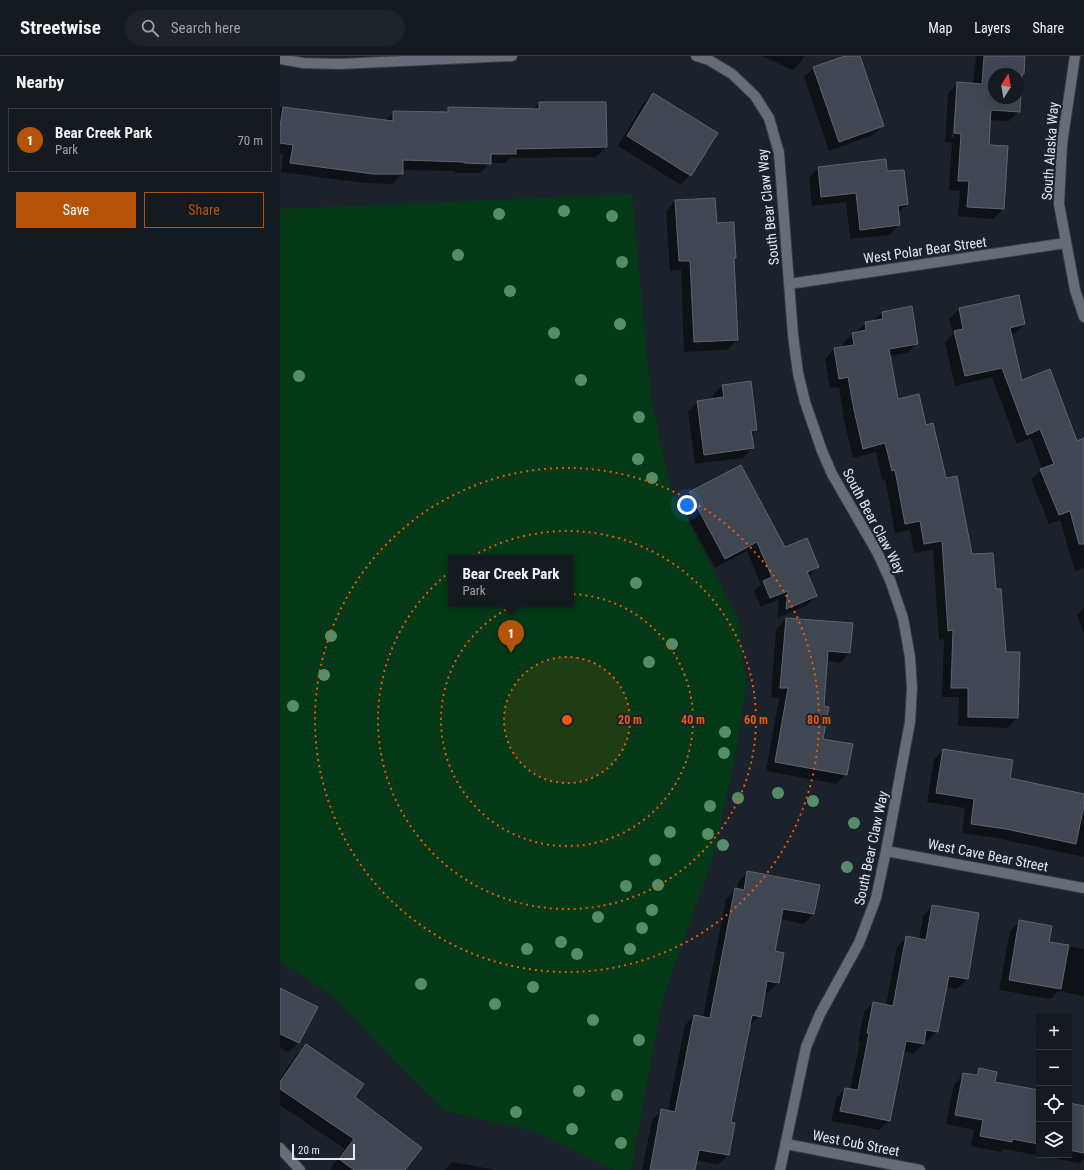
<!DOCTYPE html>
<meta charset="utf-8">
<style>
:root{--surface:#151a20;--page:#1e2329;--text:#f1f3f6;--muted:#9da1a5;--line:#34383e;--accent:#b45309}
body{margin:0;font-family:"Roboto Condensed",sans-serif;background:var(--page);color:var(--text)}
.controls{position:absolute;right:12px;bottom:12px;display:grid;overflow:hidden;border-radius:0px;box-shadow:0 4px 16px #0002}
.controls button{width:36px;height:36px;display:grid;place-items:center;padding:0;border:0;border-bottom:1px solid var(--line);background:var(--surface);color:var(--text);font:20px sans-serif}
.compass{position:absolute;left:708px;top:12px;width:36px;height:36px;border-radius:50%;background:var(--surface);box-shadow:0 4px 16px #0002;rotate:11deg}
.scale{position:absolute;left:12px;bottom:10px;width:63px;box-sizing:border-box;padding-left:4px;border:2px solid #e4e8ef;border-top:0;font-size:11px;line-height:14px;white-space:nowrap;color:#e4e8ef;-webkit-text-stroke:3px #1c222b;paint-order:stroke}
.you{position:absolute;left:407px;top:449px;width:14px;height:14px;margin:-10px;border:3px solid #fff;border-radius:50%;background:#1a73e8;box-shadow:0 0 0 6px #1a73e833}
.badge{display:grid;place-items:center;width:26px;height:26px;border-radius:50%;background:var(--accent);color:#fff;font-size:13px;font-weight:700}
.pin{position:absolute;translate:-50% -33px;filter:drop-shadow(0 1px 2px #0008)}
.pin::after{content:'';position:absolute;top:21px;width:14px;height:12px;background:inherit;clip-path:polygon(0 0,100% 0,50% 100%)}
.popup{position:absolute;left:168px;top:499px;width:126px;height:52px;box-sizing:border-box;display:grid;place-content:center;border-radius:0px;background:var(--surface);filter:drop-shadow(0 1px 3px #0005);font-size:13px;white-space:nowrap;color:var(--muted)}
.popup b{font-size:15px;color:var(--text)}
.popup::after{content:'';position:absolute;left:50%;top:100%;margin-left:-8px;border:8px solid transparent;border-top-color:var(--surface)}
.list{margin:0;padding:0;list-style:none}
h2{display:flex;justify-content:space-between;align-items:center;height:52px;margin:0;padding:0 16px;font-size:17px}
h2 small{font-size:13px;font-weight:400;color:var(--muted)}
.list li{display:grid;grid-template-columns:26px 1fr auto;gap:12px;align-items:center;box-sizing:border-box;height:64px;margin:0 8px 8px;padding:0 8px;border:1px solid var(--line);border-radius:0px}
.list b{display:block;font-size:15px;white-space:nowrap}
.list p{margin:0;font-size:13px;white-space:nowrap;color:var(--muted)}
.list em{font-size:13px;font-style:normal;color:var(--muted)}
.actions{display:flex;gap:8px;padding:12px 16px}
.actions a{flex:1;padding:9px 0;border:1px solid var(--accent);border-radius:0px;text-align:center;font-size:14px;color:var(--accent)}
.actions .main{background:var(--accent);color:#fff}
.icon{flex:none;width:22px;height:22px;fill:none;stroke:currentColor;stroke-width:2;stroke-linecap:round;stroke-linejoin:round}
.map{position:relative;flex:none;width:804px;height:1114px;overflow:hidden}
header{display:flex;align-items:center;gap:24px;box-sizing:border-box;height:56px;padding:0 20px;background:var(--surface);border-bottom:1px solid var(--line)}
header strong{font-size:19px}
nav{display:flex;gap:22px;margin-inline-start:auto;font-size:14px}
.search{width:280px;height:36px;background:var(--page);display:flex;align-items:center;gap:10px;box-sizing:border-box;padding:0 14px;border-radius:22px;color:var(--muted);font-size:15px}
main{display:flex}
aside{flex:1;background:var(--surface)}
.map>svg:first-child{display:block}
</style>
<header>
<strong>Streetwise</strong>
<div class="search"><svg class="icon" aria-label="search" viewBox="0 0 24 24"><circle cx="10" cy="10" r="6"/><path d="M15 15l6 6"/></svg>Search here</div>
<nav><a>Map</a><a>Layers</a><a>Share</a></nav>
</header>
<main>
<aside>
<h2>Nearby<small></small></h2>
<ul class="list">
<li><span class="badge">1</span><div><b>Bear Creek Park</b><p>Park</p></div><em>70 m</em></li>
</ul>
<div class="actions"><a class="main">Save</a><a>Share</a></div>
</aside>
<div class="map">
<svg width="804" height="1114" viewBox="0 0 804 1114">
<rect width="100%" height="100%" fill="#1c222b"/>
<path fill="#033917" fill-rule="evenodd" d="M 352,138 L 371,343 L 390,429 L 459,565 L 466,629 L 454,706 L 434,798 L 382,945 L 351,1114 L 334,1114 L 258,1076 L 165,1055 L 117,1008 L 56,942 L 0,905 L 0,153 ZM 171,502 L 291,502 L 291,548 L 171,548 Z"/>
<path fill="#0007" fill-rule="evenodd" d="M 482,0 L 524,0 L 522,4 L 513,14 Z
M 568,0 L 579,0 L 603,70 L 593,79 L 549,95 L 524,21 L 534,12 Z
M 696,0 L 744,0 L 742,6 L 739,55 L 729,65 L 709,64 L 708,90 L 727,91 L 723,153 L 713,163 L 678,160 L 680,135 L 669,134 L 672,87 L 665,86 L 668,37 L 678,27 L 693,28 ZM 714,18 L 738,18 L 738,42 L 714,42 ZM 676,36 L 678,36 L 674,82 L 672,82 Z
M 373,38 L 410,119 L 401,129 L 338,90 L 363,48 Z
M 259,47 L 326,91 L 316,101 L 230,102 L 225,107 L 210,107 L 200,117 L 175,117 L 175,115 L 122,114 L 122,118 L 112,128 L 83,127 L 1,116 L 3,98 L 0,98 L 0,51 L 105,65 L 114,56 L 164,57 L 169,52 L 252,54 Z
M 538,112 L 606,117 L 627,148 L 618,157 L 619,169 L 610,179 L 570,183 L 566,146 L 532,150 L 529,121 Z
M 395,145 L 436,168 L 455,201 L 453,203 L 457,284 L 447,294 L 404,296 L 401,214 L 390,215 L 386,155 Z
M 738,240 L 744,268 L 735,278 L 731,278 L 742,325 L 796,386 L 804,383 L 804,512 L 795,515 L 780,464 L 769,468 L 751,423 L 762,413 L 751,382 L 737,388 L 712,321 L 675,330 L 665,286 L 673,278 L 669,263 L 679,253 Z
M 631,251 L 637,288 L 627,297 L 610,300 L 618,344 L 645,370 L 665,423 L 691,499 L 715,534 L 737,662 L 727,672 L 678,670 L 679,641 L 662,641 L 664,583 L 659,584 L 653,494 L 634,497 L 630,474 L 615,477 L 605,423 L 602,424 L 596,396 L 573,402 L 564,364 L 559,331 L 550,332 L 545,303 L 554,293 L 563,292 L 563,287 L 572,278 L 576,276 L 586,267 L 593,266 L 602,256 Z
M 442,329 L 476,374 L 471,379 L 473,392 L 463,402 L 415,408 L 408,356 L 417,346 L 433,344 L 433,339 Z
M 461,410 L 505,493 L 538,511 L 528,521 L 536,540 L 526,550 L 497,562 L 499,543 L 481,551 L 474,535 L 481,529 L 467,495 L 435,512 L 400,447 L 409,437 Z
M 804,552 L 804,577 L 797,559 Z
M 506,563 L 569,597 L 560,607 L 546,605 L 542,684 L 566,718 L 556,728 L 486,715 L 499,642 L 491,641 L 496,573 Z
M 663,694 L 728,723 L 804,739 L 804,801 L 716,782 L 682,777 L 685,752 L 647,746 L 654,704 Z
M 468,816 L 533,858 L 524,868 L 500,863 L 494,896 L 503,898 L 498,927 L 488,937 L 484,936 L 480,960 L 469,970 L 450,1067 L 454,1068 L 448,1099 L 438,1109 L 416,1104 L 414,1114 L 362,1114 L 372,1064 L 382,1054 L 388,1055 L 405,969 L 414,960 L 423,961 L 446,843 L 457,833 L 458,826 Z
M 653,850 L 698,858 L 687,923 L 677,933 L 666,931 L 657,975 L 647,985 L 643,984 L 643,988 L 633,998 L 623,995 L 609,1064 L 599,1074 L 551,1065 L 556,1043 L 565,1033 L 570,1034 L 580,986 L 578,986 L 584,956 L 593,947 L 606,949 L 617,891 L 626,882 L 639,884 L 643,860 Z
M 740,865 L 768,886 L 804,893 L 804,940 L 778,935 L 771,943 L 719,934 L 730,875 Z
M 0,933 L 36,952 L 18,987 L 9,996 L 0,992 Z
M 26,990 L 73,1041 L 124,1114 L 52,1114 L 50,1113 L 65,1093 L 0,1049 L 0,1023 L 16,999 Z
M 699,1013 L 714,1026 L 759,1042 L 759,1099 L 789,1099 L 789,1048 L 804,1051 L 804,1103 L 799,1107 L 724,1093 L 721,1096 L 691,1090 L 694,1074 L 666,1068 L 674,1028 L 684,1018 L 693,1020 Z
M 172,1106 L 216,1114 L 165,1114 Z"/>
<path fill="#414752" stroke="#5d6470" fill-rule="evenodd" d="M 565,0 L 580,0 L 604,70 L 559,86 L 533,11 Z
M 704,0 L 745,0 L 744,18 L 742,18 L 740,56 L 711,54 L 709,89 L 728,90 L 724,153 L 687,151 L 689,125 L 678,125 L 681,78 L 674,77 L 677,26 L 702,28 ZM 714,18 L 738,18 L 738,42 L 714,42 Z
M 373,37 L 438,77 L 411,120 L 347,80 Z
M 259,46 L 326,46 L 327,91 L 236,93 L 236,98 L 211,98 L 211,108 L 184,107 L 184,106 L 123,104 L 123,118 L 93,118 L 10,107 L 13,89 L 0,87 L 0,71 L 3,51 L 113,65 L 113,55 L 168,56 L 168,51 L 259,53 Z
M 606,103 L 607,115 L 624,114 L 628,148 L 618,150 L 620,169 L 580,174 L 576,137 L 541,141 L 538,111 Z
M 435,142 L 437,167 L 454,166 L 456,202 L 454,202 L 458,284 L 414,286 L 410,205 L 399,205 L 395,144 Z
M 739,239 L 745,268 L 730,272 L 742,324 L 770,313 L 797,385 L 804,382 L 804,488 L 799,488 L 790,455 L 779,459 L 760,413 L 774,408 L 760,373 L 747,379 L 722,312 L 685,320 L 674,275 L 683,273 L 679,252 Z
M 632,250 L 638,288 L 609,293 L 618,343 L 639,338 L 646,369 L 653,367 L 666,422 L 677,420 L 692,498 L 713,497 L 716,533 L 721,533 L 726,596 L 740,596 L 738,662 L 688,661 L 688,632 L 671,632 L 673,574 L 668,575 L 662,485 L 644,488 L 640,465 L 625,468 L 615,414 L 612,415 L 605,387 L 583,393 L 574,354 L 568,321 L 559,323 L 554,292 L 574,289 L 572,277 L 586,274 L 585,266 L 603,263 L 602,256 Z
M 471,325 L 477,374 L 471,375 L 474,392 L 424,399 L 417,345 L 444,341 L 442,329 Z
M 461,409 L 505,491 L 527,482 L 539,511 L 527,516 L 537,540 L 506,553 L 508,535 L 490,542 L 483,525 L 492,521 L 477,486 L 445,503 L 409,436 Z
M 506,562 L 573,567 L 570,597 L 548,595 L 544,650 L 549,651 L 543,683 L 573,688 L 567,719 L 495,706 L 508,632 L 500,632 Z
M 663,693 L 733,704 L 730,722 L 804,738 L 804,749 L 796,788 L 726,773 L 691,768 L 694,743 L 656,737 Z
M 467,815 L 540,829 L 534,858 L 503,853 L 495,895 L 504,897 L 499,927 L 487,925 L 481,961 L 472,959 L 451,1066 L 455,1067 L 449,1099 L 419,1094 L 415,1114 L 370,1114 L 381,1053 L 395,1056 L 414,959 L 430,962 L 455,832 L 464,834 Z
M 652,849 L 699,857 L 688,923 L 669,920 L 658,976 L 646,974 L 644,988 L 626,985 L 610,1065 L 560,1055 L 565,1032 L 578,1034 L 589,977 L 587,977 L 593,946 L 613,950 L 626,880 L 646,884 Z
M 739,864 L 772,870 L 769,886 L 789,889 L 781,933 L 729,924 Z
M 0,932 L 38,951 L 19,987 L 0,978 Z
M 26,988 L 84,1028 L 75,1041 L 142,1092 L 125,1114 L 74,1114 L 59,1103 L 74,1083 L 0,1033 L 0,1026 Z
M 699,1012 L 717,1016 L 715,1026 L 759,1034 L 759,1088 L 732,1083 L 732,1086 L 700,1080 L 703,1064 L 675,1059 L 683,1017 L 697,1019 Z
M 789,1047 L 804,1050 L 804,1097 L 789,1094 Z"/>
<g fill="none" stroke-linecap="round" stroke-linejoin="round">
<g stroke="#383c44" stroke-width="12">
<path id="street" d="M 416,0 L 429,4 L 452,18 L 475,40 L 489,62 L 499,97 L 513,279 L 518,317 L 525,346 L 542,395 L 552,418 L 597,496 L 610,524 L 623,562 L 630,601 L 632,632 L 630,666 L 606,795 L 596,842 L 579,887 L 540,958 L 526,991 L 500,1114
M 795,0 L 782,88 L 779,148 L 795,234 L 804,261
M 0,3 L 23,7 L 59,8 L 232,0
M 509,228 L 786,187
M 606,795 L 804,832
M 506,1088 L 640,1114
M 0,1092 L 20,1114"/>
</g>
<use href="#street" stroke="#666d79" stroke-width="10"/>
</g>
<g fill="#568d69">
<circle cx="284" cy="155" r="6"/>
<circle cx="219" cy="158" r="6"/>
<circle cx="332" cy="160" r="6"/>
<circle cx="178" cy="199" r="6"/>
<circle cx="342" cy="206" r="6"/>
<circle cx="230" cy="235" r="6"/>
<circle cx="340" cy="268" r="6"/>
<circle cx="274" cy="277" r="6"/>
<circle cx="19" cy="320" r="6"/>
<circle cx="301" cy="324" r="6"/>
<circle cx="359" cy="361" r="6"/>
<circle cx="358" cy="403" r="6"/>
<circle cx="372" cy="422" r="6"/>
<circle cx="356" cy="527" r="6"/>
<circle cx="51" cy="580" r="6"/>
<circle cx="392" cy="588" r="6"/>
<circle cx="369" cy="606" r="6"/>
<circle cx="44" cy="619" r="6"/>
<circle cx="13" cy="650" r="6"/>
<circle cx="445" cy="676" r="6"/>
<circle cx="444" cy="697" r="6"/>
<circle cx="498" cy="737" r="6"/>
<circle cx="458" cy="742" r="6"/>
<circle cx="533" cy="745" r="6"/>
<circle cx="430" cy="750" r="6"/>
<circle cx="574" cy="767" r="6"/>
<circle cx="390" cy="776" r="6"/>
<circle cx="428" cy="778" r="6"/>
<circle cx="443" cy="789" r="6"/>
<circle cx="375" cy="804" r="6"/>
<circle cx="567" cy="811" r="6"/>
<circle cx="378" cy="829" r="6"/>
<circle cx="346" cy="830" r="6"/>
<circle cx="372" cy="854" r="6"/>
<circle cx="318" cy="861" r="6"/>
<circle cx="362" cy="872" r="6"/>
<circle cx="281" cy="886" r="6"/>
<circle cx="247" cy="893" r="6"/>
<circle cx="350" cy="893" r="6"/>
<circle cx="297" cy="898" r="6"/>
<circle cx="141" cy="928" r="6"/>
<circle cx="253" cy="931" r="6"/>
<circle cx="215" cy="948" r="6"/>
<circle cx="313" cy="964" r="6"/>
<circle cx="359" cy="984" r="6"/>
<circle cx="299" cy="1035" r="6"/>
<circle cx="337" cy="1039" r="6"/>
<circle cx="236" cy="1056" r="6"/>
<circle cx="292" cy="1073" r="6"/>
<circle cx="341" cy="1087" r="6"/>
</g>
<circle cx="287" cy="664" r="63" fill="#e8590c" fill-opacity=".12"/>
<g fill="none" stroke="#e8590c" stroke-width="2" stroke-dasharray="2 4">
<circle cx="287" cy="664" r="63"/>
<circle cx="287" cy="664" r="126"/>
<circle cx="287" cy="664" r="189"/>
<circle cx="287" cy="664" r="252"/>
</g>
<g text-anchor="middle" stroke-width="4" stroke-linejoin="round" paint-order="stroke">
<g font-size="14" fill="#e4e8ef" stroke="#1c222b">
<text transform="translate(770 95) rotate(-86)" y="5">South Alaska Way</text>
<text transform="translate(488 151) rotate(-96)" y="5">South Bear Claw Way</text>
<text transform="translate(645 194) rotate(-8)" y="5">West Polar Bear Street</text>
<text transform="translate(594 465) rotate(62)" y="5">South Bear Claw Way</text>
<text transform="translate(591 792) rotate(-78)" y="5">South Bear Claw Way</text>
<text transform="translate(708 799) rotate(11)" y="5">West Cave Bear Street</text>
<text transform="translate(576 1087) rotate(11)" y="5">West Cub Street</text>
</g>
</g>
<circle cx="287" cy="664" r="6" fill="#e8590c" stroke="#1c222b" stroke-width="2"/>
<g font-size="12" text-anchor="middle" font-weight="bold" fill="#e8590c" stroke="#1c222b" stroke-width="4" stroke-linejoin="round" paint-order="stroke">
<text x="350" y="668">20 m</text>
<text x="413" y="668">40 m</text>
<text x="476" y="668">60 m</text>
<text x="539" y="668">80 m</text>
</g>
</svg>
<div class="controls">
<button>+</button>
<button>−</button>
<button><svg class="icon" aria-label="locate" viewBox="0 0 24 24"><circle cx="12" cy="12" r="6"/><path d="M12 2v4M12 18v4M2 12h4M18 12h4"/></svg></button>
<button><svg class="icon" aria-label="layers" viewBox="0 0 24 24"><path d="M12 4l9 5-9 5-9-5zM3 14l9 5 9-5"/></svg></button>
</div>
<svg class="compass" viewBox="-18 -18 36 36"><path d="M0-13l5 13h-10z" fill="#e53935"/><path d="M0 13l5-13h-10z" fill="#9da1a5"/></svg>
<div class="scale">20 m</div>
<div class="you"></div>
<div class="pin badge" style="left:231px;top:597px">1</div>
<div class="popup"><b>Bear Creek Park</b>Park</div>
</div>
</main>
